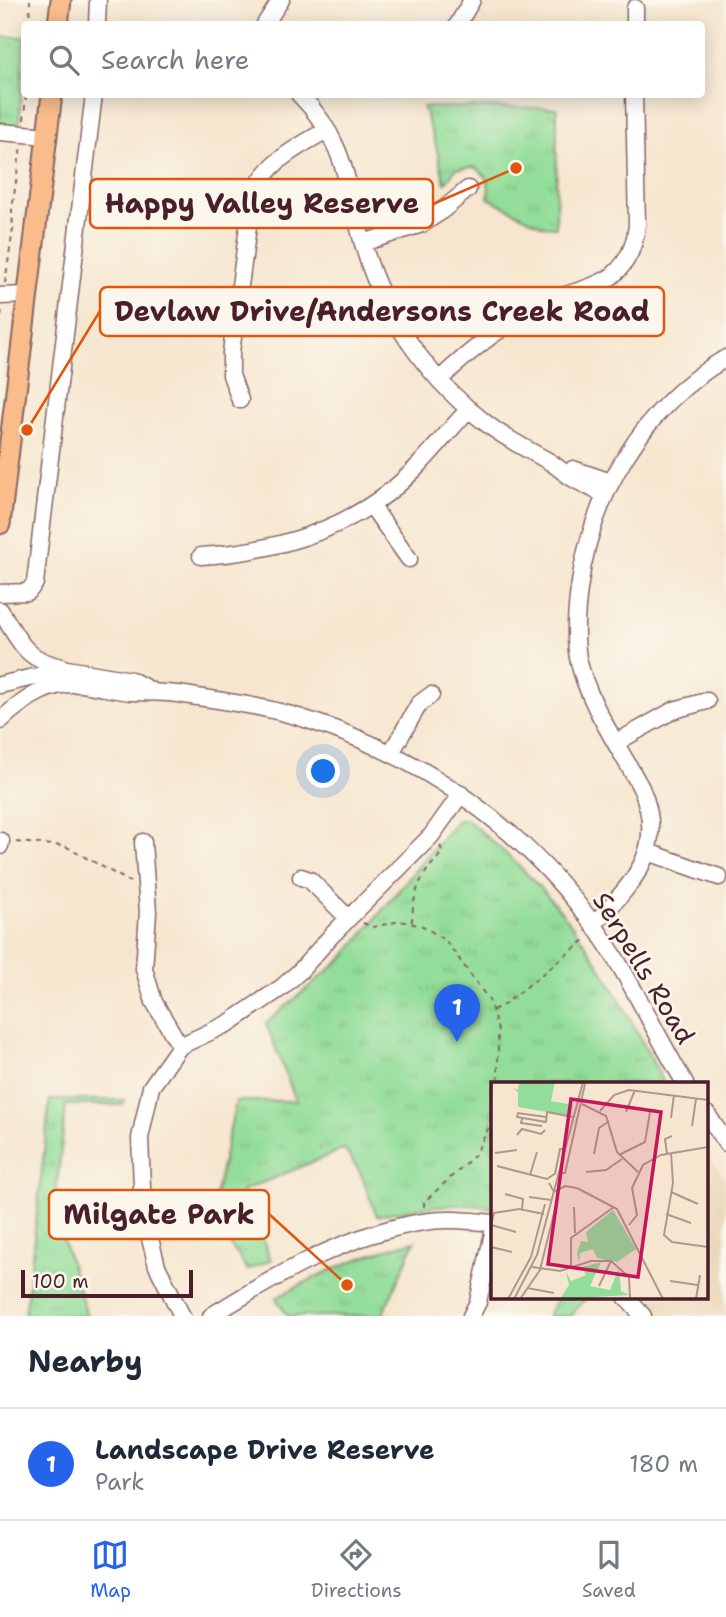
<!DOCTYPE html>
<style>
:root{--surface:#fff;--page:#f6f6f7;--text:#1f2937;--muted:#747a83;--line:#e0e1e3;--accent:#2563eb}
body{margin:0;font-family:"Shantell Sans",sans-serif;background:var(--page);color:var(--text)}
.scale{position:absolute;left:21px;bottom:18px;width:172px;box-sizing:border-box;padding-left:7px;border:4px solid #4a1f2b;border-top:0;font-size:19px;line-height:24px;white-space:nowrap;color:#4a1f2b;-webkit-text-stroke:5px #fbf7ec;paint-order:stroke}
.you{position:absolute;left:324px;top:772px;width:24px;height:24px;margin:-18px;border:5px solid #fff;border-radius:50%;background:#1a73e8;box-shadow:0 0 0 10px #1a73e833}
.badge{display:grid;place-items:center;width:46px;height:46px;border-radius:50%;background:var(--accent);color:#fff;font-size:23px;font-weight:700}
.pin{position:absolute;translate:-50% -58px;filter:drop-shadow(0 2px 4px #0008)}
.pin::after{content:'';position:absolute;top:37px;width:24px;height:21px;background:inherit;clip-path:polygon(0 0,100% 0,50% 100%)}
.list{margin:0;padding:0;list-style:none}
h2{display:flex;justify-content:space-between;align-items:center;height:91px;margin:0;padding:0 28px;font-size:30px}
h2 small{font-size:23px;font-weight:400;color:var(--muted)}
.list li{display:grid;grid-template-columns:46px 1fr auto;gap:21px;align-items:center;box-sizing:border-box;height:112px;padding:0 28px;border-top:2px solid var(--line)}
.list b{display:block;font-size:26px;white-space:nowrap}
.list p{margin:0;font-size:23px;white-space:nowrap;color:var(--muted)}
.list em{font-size:23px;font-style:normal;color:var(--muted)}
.icon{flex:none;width:38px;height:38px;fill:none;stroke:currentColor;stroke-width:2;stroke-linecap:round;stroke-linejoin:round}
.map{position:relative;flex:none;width:726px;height:1316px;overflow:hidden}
.search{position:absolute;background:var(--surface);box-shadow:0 4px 18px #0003;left:21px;right:21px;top:21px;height:77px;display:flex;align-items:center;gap:18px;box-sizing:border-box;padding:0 24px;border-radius:7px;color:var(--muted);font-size:26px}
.sheet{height:203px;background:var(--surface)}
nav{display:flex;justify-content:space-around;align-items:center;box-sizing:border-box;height:98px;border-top:2px solid var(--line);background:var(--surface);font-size:19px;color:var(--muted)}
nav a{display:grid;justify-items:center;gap:4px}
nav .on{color:var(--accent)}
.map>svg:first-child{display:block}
</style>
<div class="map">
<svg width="726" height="1316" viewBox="0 0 726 1316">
<defs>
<pattern id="grass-tufts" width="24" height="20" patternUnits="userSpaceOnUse" patternTransform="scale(1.75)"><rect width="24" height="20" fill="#92dd99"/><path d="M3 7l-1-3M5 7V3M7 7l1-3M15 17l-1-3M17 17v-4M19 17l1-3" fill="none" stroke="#7fbd84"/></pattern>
</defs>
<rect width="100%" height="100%" fill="#fbf7ec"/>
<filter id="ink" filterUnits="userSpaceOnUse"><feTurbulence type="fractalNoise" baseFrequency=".0143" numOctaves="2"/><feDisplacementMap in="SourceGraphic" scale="14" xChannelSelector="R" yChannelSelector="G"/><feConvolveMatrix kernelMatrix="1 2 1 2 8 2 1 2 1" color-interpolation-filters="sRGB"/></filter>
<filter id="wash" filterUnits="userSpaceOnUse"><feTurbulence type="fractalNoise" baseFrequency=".00686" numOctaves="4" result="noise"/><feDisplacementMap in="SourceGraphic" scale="28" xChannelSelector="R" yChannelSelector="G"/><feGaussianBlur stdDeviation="1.57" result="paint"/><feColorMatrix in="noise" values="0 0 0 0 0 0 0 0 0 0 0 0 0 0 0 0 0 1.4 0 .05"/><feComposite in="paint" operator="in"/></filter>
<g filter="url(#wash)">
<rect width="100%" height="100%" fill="#f6e6cf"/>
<path fill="#ebd8ba" d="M 707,1152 L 726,1181 L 726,1316 L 656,1316 L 641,1297 L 707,1297 Z"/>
<path fill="url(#grass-tufts)" stroke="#6e7e62" stroke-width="2" d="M 0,37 L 24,37 L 19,126 L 0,126 Z
M 423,107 L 557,108 L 556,227 L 543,226 L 488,198 C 491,183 487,173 474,167 L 456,169 L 445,183 L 435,142 Z
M 466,819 C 501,848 534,878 562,913 C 604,964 633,1025 664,1083 L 493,1083 L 493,1208 C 458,1201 412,1208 377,1216 L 360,1172 L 344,1149 L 242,1191 L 271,1260 L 248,1270 L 226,1239 L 215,1197 L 236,1101 L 296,1101 L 266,1023 L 343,958 L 456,821 Z
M 50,1100 L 125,1100 L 123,1105 L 66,1105 L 54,1211 L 87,1316 L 25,1316 Z
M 415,1241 L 382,1316 L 288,1316 L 276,1298 C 323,1272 362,1255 415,1241 Z
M 557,1297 L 587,1297 L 570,1316 L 548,1316 Z"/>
</g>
<g filter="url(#ink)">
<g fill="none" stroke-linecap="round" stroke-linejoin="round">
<g stroke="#866564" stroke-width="19">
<path id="minor" d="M 97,24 L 98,0
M 265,24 L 281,0
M 458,24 L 472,0
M 635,24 L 635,8
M 299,94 C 353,148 346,197 369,263 C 391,326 433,383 487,424 C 506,439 529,450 550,462 C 558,467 564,473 572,478 C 582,484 594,489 605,495
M 0,132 L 48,136
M 363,243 L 422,224 L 439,213 L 468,189
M 0,296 L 29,295
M 439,380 C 473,348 509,319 552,300 C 571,292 595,288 612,276 C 628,263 635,245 637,225 L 634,94
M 240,400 L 231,375 L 231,352 L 252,197 C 265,163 297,147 327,130
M 573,469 L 611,482
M 371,505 L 409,559
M 201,556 C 281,551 357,528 415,469 C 434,450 450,429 469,409
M 0,593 L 28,592 L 35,583 L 94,94
M 0,610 C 20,641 23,659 62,667
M 0,685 L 67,669 L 131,680 L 150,690
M 0,721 C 26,697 52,679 89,685 C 103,687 117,691 131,692 C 148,692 160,692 178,694 C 222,701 266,706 308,720 C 424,757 524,828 595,927 C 630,976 654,1032 685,1083
M 617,742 L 674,710 L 707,701
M 391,753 L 419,704 L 431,695
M 143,842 L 148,912 L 144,969 L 154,1002 L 180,1046
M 0,846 L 1,841
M 648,852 L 719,877
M 301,877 L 310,880 L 348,918
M 593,925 C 633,883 668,849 641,788 C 620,748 587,702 578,658 C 574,635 576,612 579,589 C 591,495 643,406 726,358
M 707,1114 L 726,1143
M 626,1297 L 643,1316
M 182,1316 L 157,1266 L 143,1211 L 140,1138 L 151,1087 L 180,1046 L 229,1023 L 281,988 L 300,971 L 332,935 L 431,836 L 461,794
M 211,1316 C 275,1276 346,1234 423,1222 C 446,1218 470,1221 493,1223
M 471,1316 L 478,1302 L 493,1233"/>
</g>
<g stroke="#866564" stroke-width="23">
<path id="major" d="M 58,24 L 61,0
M 0,524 L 52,94"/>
</g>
<path stroke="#866564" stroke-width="2" stroke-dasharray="5 5" stroke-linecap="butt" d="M 29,24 L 30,0
M 24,120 L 26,94
M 5,283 L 13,229 L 12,210 L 21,146
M 0,326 L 2,309
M 16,842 L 65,846 L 130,882
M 412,922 C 412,904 417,882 429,868 C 434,861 439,859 442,850 L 440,846
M 363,923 L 373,927 L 400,921 L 423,926 L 446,941 L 489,1000 L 498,1030 L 498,1083
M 493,1010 L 505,1004 L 586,939
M 424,1207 L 424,1202 L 475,1155 L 493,1119"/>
<use href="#minor" stroke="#fff" stroke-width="16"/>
<use href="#major" stroke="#f9bc8a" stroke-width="19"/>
</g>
</g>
<g text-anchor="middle" stroke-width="5" stroke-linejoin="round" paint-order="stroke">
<g font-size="26" fill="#4a1f2b" stroke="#fbf7ec">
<text transform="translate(644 968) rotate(59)" y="9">Serpells Road</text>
</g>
</g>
<g transform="translate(491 1082)">
<rect width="217" height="217" fill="#f6e6cf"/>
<path d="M 28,0 L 64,0 L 60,19 L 82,23 L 80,34 L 27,25 L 27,10 L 22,6 L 27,8 ZM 122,128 L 145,167 L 126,180 L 106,176 L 102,167 L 89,171 L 88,181 L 86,171 L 90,159 L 97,160 L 95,150 ZM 110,180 L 99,204 L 119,208 L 128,186 L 130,209 L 138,213 L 69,217 L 78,203 L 75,190 L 80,199 L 95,193 L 91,185 Z" fill="#92dd99"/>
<path d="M 36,0 L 53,1 L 49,25 L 33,23 Z" fill="#92dd99"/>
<path fill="none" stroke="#b1968d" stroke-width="2" d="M 91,22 L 115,34 L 126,70 L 147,90M 0,23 L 1,0M 109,29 L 123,13 L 138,8 L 217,18M 135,30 L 144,8M 55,35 L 27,31 L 26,35 L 55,40 L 56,30 L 82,35M 180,36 L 183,13M 31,37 L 30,41 L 51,44M 201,44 L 205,17M 26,53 L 31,47 L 50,52 L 54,48M 4,71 L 26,68M 180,71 L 182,101 L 173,153 L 181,160 L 217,165M 103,72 L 108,46 L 118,39M 176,72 L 174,57 L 181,54M 128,73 L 154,60 L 159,30M 6,84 L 56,97 L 65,91M 95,90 L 115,88 L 131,77M 68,91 L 74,91 L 94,2M 64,92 L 69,67 L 75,67M 39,93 L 46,70M 58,101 L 63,110 L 74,104 L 86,106 L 126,127 L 172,217M 180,110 L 207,122M 14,112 L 32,117 L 31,127M 38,115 L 60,118M 83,125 L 84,151M 175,132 L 200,141M 138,143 L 146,133 L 141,106 L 152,83 L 170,73 L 217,65M 25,150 L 0,143 L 3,131 L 28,127 L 53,132M 0,165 L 21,170M 41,185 L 69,189 L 100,179 L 120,179 L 138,195 L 139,217M 80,187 L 80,156 L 123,125M 179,199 L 207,203M 108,204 L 120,179M 36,206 L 63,211M 17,217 L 40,175 L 54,122M 23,217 L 46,173 L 92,0M 29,217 L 49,188 L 65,123M 205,217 L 209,193"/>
<path fill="#c2185b" fill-opacity="0.15" stroke="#c2185b" stroke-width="3.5" d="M 80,17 L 170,30 L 147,195 L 57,182 Z"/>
<rect width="217" height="217" fill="none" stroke="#4a1f2b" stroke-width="3.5"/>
</g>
<path fill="none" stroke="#e0560e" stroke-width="2.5" d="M516 168L433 204M27 430L100 311M347 1285L269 1214"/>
<g fill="#e0560e" stroke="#fbf7ec" stroke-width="2.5">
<circle cx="516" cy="168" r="7"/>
<circle cx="27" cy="430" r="7"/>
<circle cx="347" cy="1285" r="7"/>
</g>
<g fill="#fbf7ec" stroke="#e0560e" stroke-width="2.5">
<rect x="90" y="179" width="343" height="49" rx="7"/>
<rect x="100" y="287" width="564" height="49" rx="7"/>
<rect x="49" y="1190" width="220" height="49" rx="7"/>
</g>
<g font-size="28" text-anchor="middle" font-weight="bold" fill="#4a1f2b">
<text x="262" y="213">Happy Valley Reserve</text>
<text x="382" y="321">Devlaw Drive/Andersons Creek Road</text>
<text x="159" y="1224">Milgate Park</text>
</g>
</svg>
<div class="scale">100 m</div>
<div class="you"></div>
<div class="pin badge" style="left:457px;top:1042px">1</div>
<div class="search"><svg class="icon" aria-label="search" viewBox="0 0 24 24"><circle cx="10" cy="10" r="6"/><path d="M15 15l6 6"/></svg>Search here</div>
</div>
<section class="sheet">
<h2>Nearby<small></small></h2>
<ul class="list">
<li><span class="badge">1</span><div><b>Landscape Drive Reserve</b><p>Park</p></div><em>180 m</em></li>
</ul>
</section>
<nav>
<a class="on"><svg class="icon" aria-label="map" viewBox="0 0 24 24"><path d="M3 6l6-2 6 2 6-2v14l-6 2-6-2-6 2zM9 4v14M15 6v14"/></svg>Map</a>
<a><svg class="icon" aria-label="directions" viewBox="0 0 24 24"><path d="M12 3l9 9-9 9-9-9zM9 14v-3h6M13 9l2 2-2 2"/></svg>Directions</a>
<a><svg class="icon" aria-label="saved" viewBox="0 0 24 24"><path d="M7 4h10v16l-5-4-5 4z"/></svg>Saved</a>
</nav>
